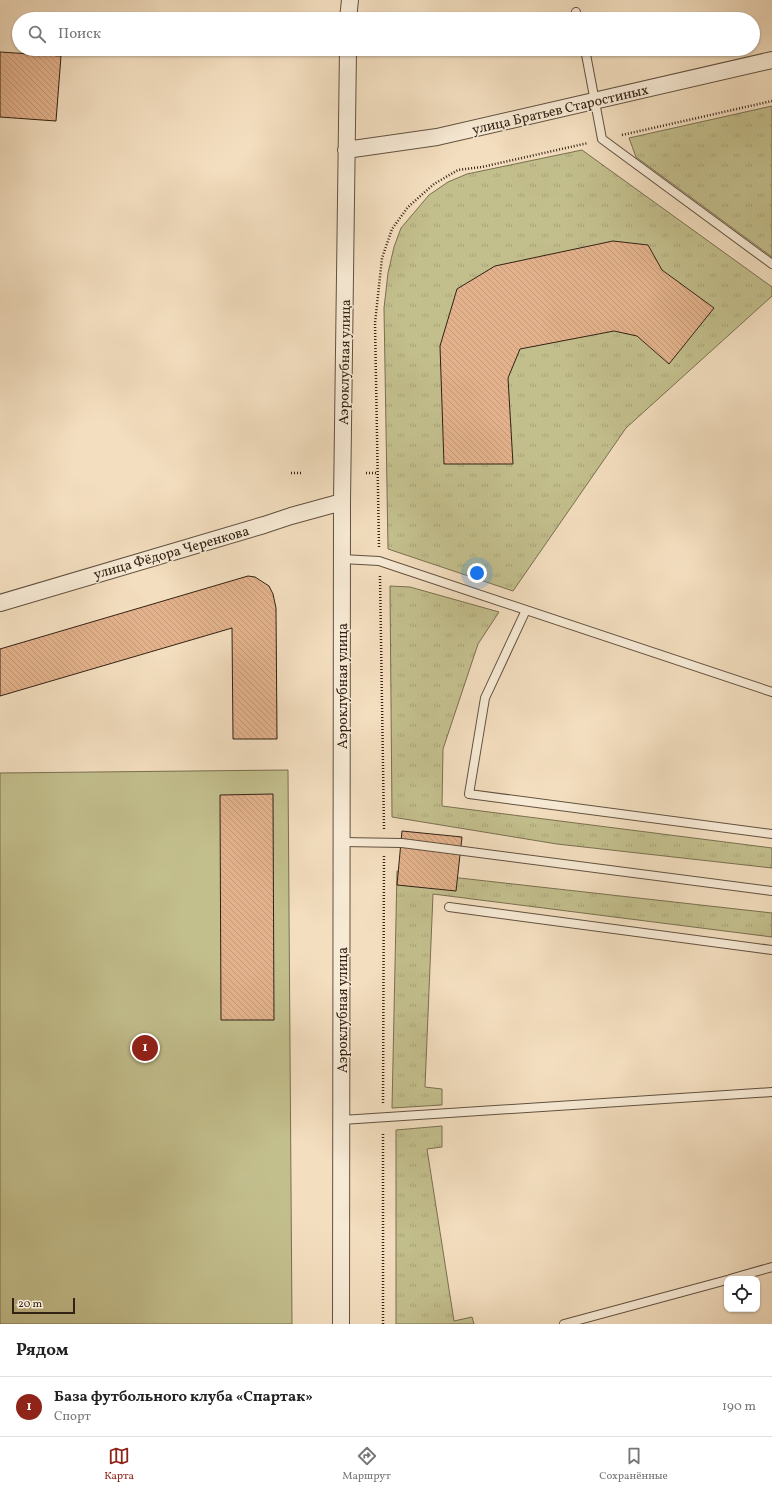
<!DOCTYPE html>
<html lang="ru">
<meta charset="utf-8">
<style>
:root{--surface:#fff;--page:#f6f6f6;--text:#222;--muted:#767676;--line:#e0e0e0;--accent:#8f2418}
body{margin:0;font-family:Vollkorn,serif;background:var(--page);color:var(--text)}
.controls{position:absolute;right:12px;bottom:12px;display:grid;overflow:hidden;border-radius:8px;box-shadow:0 1px 3px #0004}
.controls button{width:36px;height:36px;display:grid;place-items:center;padding:0;border:0;border-bottom:1px solid var(--line);background:var(--surface);color:var(--text);font:20px sans-serif}
.scale{position:absolute;left:12px;bottom:10px;width:63px;box-sizing:border-box;padding-left:4px;border:2px solid #322214;border-top:0;font-size:11px;line-height:14px;white-space:nowrap;color:#322214;-webkit-text-stroke:3px #f7ead5;paint-order:stroke}
.you{position:absolute;left:477px;top:573px;width:14px;height:14px;margin:-10px;border:3px solid #fff;border-radius:50%;background:#1a73e8;box-shadow:0 0 0 6px #1a73e833}
.badge{display:grid;place-items:center;width:26px;height:26px;border-radius:50%;background:var(--accent);color:#fff;font-size:13px;font-weight:700}
.pin{position:absolute;translate:-50% -50%;border:2px solid #fff;box-shadow:0 1px 4px #0006}
.list{margin:0;padding:0;list-style:none}
h2{display:flex;justify-content:space-between;align-items:center;height:52px;margin:0;padding:0 16px;font-size:17px}
h2 small{font-size:13px;font-weight:400;color:var(--muted)}
.list li{display:grid;grid-template-columns:26px 1fr auto;gap:12px;align-items:center;box-sizing:border-box;height:60px;padding:0 16px;border-top:1px solid var(--line)}
.list b{display:block;font-size:15px;white-space:nowrap}
.list p{margin:0;font-size:13px;white-space:nowrap;color:var(--muted)}
.list em{font-size:13px;font-style:normal;color:var(--muted)}
.icon{flex:none;width:22px;height:22px;fill:none;stroke:currentColor;stroke-width:2;stroke-linecap:round;stroke-linejoin:round}
.map{position:relative;flex:none;width:772px;height:1324px;overflow:hidden}
.search{position:absolute;background:var(--surface);box-shadow:0 1px 3px #0004;left:12px;right:12px;top:12px;height:44px;display:flex;align-items:center;gap:10px;box-sizing:border-box;padding:0 14px;border-radius:22px;color:var(--muted);font-size:15px}
.sheet{height:112px;background:var(--surface)}
nav{display:flex;justify-content:space-around;align-items:center;box-sizing:border-box;height:56px;border-top:1px solid var(--line);background:var(--surface);font-size:11px;color:var(--muted)}
nav a{display:grid;justify-items:center;gap:2px}
nav .on{color:var(--accent)}
.map>svg:first-child{display:block}
</style>
<div class="map">
<svg width="772" height="1324" viewBox="0 0 772 1324">
<defs>
<pattern id="grass-tufts" width="24" height="20" patternUnits="userSpaceOnUse"><rect width="24" height="20" fill="#c3bf8d"/><path d="M3 7l-1-3M5 7V3M7 7l1-3M15 17l-1-3M17 17v-4M19 17l1-3" fill="none" stroke="#a8a479"/></pattern>
<pattern id="building-back-hatch" width="6" height="6" patternUnits="userSpaceOnUse"><rect width="6" height="6" fill="#e3b28c"/><path d="M-1 5l2 2M0 0l6 6M5-1l2 2" fill="none" stroke="#c39978"/></pattern>
</defs>
<rect width="100%" height="100%" fill="#f3debf"/>
<filter id="stains"><feTurbulence type="fractalNoise" baseFrequency=".005" numOctaves="4"/><feColorMatrix values="0 0 0 0 .2 0 0 0 0 .09 0 0 0 0 .02 0 0 0 .5 -.17"/></filter>
<radialGradient id="worn" r=".72"><stop offset=".6" stop-color="#630" stop-opacity="0"/><stop offset="1" stop-color="#630" stop-opacity=".3"/></radialGradient>
<path fill="url(#grass-tufts)" stroke="#7a7050" d="M 772,106 L 772,257 L 636,157 L 629,138 Z
M 582,150 L 772,287 L 772,296 L 626,428 L 513,591 L 388,549 L 384,308 L 388,273 L 394,247 L 401,228 L 429,195 L 448,182 L 467,174 Z
M 390,586 L 410,587 L 499,612 L 478,644 L 443,749 L 442,806 L 772,848 L 772,868 L 557,844 L 392,817 Z
M 397,871 L 772,913 L 772,937 L 433,894 L 425,1087 L 442,1089 L 442,1105 L 392,1108 Z
M 442,1126 L 442,1147 L 427,1149 L 454,1321 L 472,1317 L 474,1324 L 396,1324 L 396,1130 Z"/>
<path fill="#c3bf8d" stroke="#7a7050" d="M 288,770 L 292,1324 L 0,1324 L 0,773 Z"/>
<path fill="url(#building-back-hatch)" stroke="#322214" d="M 0,52 L 61,56 L 56,121 L 0,117 Z
M 613,241 L 648,245 L 662,270 L 714,308 L 669,364 L 637,336 L 614,331 L 520,349 L 508,378 L 513,464 L 444,464 L 440,346 L 457,289 L 495,266 Z
M 248,576 L 255,577 L 269,586 L 273,594 L 276,608 L 277,739 L 233,739 L 232,628 L 0,696 L 0,649 Z
M 273,794 L 274,1020 L 221,1020 L 220,795 Z
M 402,831 L 462,837 L 456,891 L 397,885 Z"/>
<g fill="none" stroke-linecap="round" stroke-linejoin="round">
<g stroke="#62513f" stroke-width="10">
<path id="service" d="M 576,12 L 577,19
M 585,49 L 602,139 L 772,264
M 342,559 L 379,561 L 772,692
M 526,610 L 485,698 L 469,794 L 772,834
M 343,842 L 402,843 L 772,891
M 449,907 L 772,950
M 342,1120 L 772,1092
M 730,1279 L 772,1267
M 564,1324 L 727,1280"/>
</g>
<g stroke="#62513f" stroke-width="18">
<path id="minor" d="M 348,19 L 350,0
M 346,150 L 437,137 L 772,60
M 0,603 L 264,525 L 291,516 L 342,502
M 341,1324 L 342,502 L 348,49"/>
</g>
<path stroke="#322214" stroke-width="2.5" stroke-dasharray="1 2" stroke-linecap="butt" d="M 622,135 L 772,101
M 291,473 L 302,473
M 366,473 L 378,473
M 379,547 L 375,323 L 382,258 L 392,229 L 408,207 L 434,184 L 458,170 L 482,167 L 588,143
M 380,576 L 384,829
M 383,1103 L 384,856
M 383,1324 L 383,1132"/>
<use href="#service" stroke="#f7ead5" stroke-width="8"/>
<use href="#minor" stroke="#f7ead5" stroke-width="16"/>
</g>
<g text-anchor="middle" stroke-width="3" stroke-linejoin="round" paint-order="stroke">
<g font-size="14" fill="#322214" stroke="#f7ead5">
<text transform="translate(560 109) rotate(-13)" y="5">улица Братьев Старостиных</text>
<text transform="translate(344 362) rotate(-89)" y="5">Аэроклубная улица</text>
<text transform="translate(171 552) rotate(-16)" y="5">улица Фёдора Черенкова</text>
<text transform="translate(342 686) rotate(-90)" y="5">Аэроклубная улица</text>
<text transform="translate(342 1010) rotate(-90)" y="5">Аэроклубная улица</text>
</g>
</g>
<rect width="100%" height="100%" filter="url(#stains)"/>
<rect width="100%" height="100%" fill="url(#worn)"/>
</svg>
<div class="controls">
<button><svg class="icon" aria-label="locate" viewBox="0 0 24 24"><circle cx="12" cy="12" r="6"/><path d="M12 2v4M12 18v4M2 12h4M18 12h4"/></svg></button>
</div>
<div class="scale">20 m</div>
<div class="you"></div>
<div class="pin badge" style="left:145px;top:1048px">1</div>
<div class="search"><svg class="icon" aria-label="search" viewBox="0 0 24 24"><circle cx="10" cy="10" r="6"/><path d="M15 15l6 6"/></svg>Поиск</div>
</div>
<section class="sheet">
<h2>Рядом<small></small></h2>
<ul class="list">
<li><span class="badge">1</span><div><b>База футбольного клуба «Спартак»</b><p>Спорт</p></div><em>190 m</em></li>
</ul>
</section>
<nav>
<a class="on"><svg class="icon" aria-label="map" viewBox="0 0 24 24"><path d="M3 6l6-2 6 2 6-2v14l-6 2-6-2-6 2zM9 4v14M15 6v14"/></svg>Карта</a>
<a><svg class="icon" aria-label="directions" viewBox="0 0 24 24"><path d="M12 3l9 9-9 9-9-9zM9 14v-3h6M13 9l2 2-2 2"/></svg>Маршрут</a>
<a><svg class="icon" aria-label="saved" viewBox="0 0 24 24"><path d="M7 4h10v16l-5-4-5 4z"/></svg>Сохранённые</a>
</nav>
